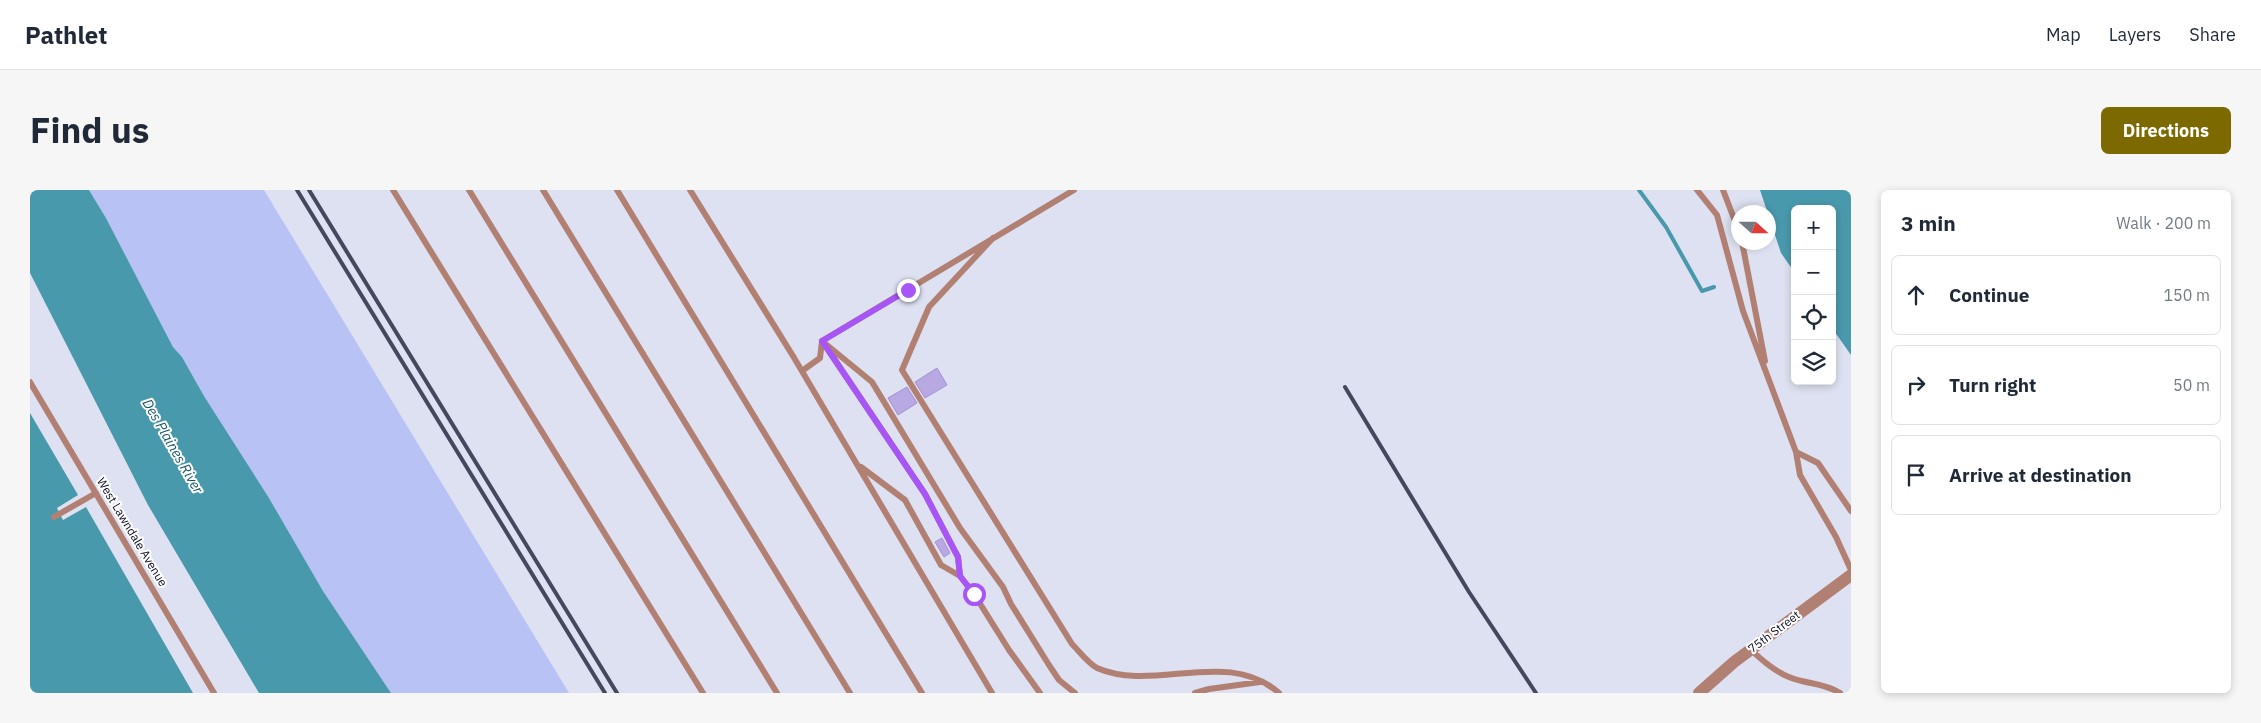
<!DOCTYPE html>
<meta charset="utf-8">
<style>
:root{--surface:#fff;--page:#f6f6f7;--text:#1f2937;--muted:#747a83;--line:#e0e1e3;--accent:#7c6900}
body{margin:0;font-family:"IBM Plex Sans",sans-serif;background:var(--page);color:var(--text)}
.controls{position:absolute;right:15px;top:15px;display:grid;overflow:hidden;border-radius:8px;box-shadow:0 2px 8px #0003}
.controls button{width:45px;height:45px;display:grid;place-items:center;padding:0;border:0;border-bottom:1px solid var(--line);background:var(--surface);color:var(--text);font:25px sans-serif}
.compass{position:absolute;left:1701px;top:15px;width:45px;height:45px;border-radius:50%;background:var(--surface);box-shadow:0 2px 8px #0003;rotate:111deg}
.stop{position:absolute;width:15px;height:15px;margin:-11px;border:4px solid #a855f7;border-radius:50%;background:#fff}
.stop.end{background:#a855f7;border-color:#fff;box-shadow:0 1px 5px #0008}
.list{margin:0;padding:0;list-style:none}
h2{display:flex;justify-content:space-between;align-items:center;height:65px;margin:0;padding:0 20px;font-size:21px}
h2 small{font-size:16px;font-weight:400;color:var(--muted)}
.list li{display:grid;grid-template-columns:32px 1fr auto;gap:15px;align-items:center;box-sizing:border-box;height:80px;margin:0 10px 10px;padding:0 10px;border:1px solid var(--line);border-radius:8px}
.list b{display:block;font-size:19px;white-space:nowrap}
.list em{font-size:16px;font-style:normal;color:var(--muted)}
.icon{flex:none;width:28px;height:28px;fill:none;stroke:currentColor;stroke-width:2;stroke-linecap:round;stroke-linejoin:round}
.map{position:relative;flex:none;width:1821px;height:503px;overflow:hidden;border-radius:8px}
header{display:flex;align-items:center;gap:30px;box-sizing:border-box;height:70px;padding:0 25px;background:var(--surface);border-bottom:1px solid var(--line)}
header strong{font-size:24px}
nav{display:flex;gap:28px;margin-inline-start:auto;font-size:18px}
.intro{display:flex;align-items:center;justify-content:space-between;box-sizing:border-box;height:120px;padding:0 30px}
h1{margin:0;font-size:35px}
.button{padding:12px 22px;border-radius:8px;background:var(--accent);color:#fff;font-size:18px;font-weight:700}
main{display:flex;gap:30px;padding:0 30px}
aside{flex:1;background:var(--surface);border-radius:8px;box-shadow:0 2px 8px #0003}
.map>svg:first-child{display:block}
</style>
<header>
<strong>Pathlet</strong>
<nav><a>Map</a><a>Layers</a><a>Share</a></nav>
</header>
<div class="intro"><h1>Find us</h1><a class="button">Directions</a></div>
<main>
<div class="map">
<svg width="1821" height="503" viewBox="0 0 1821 503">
<rect width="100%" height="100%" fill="#dee1f1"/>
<path fill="#b8c2f4" d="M 59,0 L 234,0 L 539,503 L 361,503 L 293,401 L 239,308 L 174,206 L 152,167 L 143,157 L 76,28 Z"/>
<path fill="#4999ad" d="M 0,0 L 59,0 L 76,28 L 143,157 L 152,167 L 174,206 L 239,308 L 293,401 L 361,503 L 229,503 L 118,315 L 0,83 Z
M 1730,0 L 1821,0 L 1821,165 L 1802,138 L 1802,19 L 1765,19 L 1765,83 L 1751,63 Z
M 0,223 L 48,305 L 27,318 L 33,330 L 56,317 L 163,503 L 0,503 Z"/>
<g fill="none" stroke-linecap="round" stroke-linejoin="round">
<path stroke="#4999ad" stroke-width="4" d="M 1609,0 L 1636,37 L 1672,101 L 1684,97"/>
</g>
<path fill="#b8a9e3" stroke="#a48fd9" d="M 907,178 L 917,195 L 895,208 L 885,192 Z
M 877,197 L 887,213 L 868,225 L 858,208 Z
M 912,348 L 920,363 L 914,367 L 905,352 Z"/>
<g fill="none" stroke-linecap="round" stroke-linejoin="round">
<path stroke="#b18073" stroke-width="6" d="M 363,0 L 673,503
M 439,0 L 747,503
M 513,0 L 820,503
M 587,0 L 892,503
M 660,0 L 763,166 L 962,503
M 1667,0 L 1687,25 L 1713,121 L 1766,262 L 1770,285 L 1806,347 L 1821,380
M 1693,0 L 1708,39
M 963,48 L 899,117 L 872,180 L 1042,454 C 1049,461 1058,473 1067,478 C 1124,503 1197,457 1249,503
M 1712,52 L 1735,171
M 792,151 L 842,192 L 930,338 L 973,397 L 981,414 L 1019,475 L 1029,490 L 1045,503
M 797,158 L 895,304 L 928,367 L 930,386
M 772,181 L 790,168 L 792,151 L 1044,0
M 0,192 L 184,503
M 1766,262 L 1788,273 L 1821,321
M 831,277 L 875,310 L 911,375 L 930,386 L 944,404 L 979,460 L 1010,503
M 24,327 L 66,303
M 1721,460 C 1732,470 1744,481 1759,487 C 1775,494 1795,493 1810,503
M 1165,503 L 1179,499 L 1230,492"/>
<path stroke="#b18073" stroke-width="12" d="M 1669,503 L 1704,472 L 1821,385"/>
<path stroke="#45475e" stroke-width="4" d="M 267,0 L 575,503
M 279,0 L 587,503
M 1315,197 L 1439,402 L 1506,503"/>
</g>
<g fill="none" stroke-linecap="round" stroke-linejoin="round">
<path stroke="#a855f7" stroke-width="6" d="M 878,100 L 792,151 L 895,304 L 928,367 L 930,386 L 944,404"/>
</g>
<g text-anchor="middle" stroke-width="4" stroke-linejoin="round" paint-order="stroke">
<g font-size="12" fill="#090b25" stroke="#fff">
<text transform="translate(102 342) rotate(59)" y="4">West Lawndale Avenue</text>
<text transform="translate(1744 442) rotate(-37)" y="4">75th Street</text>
</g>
<g font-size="14" font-style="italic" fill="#125665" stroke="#fff">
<text transform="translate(143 256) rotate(60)" y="5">Des Plaines River</text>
</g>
</g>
</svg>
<div class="controls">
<button>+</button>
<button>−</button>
<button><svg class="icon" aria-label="locate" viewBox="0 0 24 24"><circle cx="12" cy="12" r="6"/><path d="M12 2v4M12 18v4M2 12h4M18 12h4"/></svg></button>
<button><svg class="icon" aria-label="layers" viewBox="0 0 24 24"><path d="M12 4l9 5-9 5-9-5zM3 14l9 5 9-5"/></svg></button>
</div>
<svg class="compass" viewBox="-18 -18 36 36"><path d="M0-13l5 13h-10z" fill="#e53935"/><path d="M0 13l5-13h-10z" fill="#747a83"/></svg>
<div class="stop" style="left:944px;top:404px"></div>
<div class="stop end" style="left:878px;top:100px"></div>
</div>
<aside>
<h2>3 min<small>Walk · 200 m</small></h2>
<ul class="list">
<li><svg class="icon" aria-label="ahead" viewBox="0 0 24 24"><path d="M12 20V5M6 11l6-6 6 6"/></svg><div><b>Continue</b></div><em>150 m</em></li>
<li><svg class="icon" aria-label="right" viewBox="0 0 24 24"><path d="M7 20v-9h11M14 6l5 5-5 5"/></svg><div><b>Turn right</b></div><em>50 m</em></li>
<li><svg class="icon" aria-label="arrive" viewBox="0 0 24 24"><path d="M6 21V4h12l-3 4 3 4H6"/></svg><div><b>Arrive at destination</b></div></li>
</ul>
</aside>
</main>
